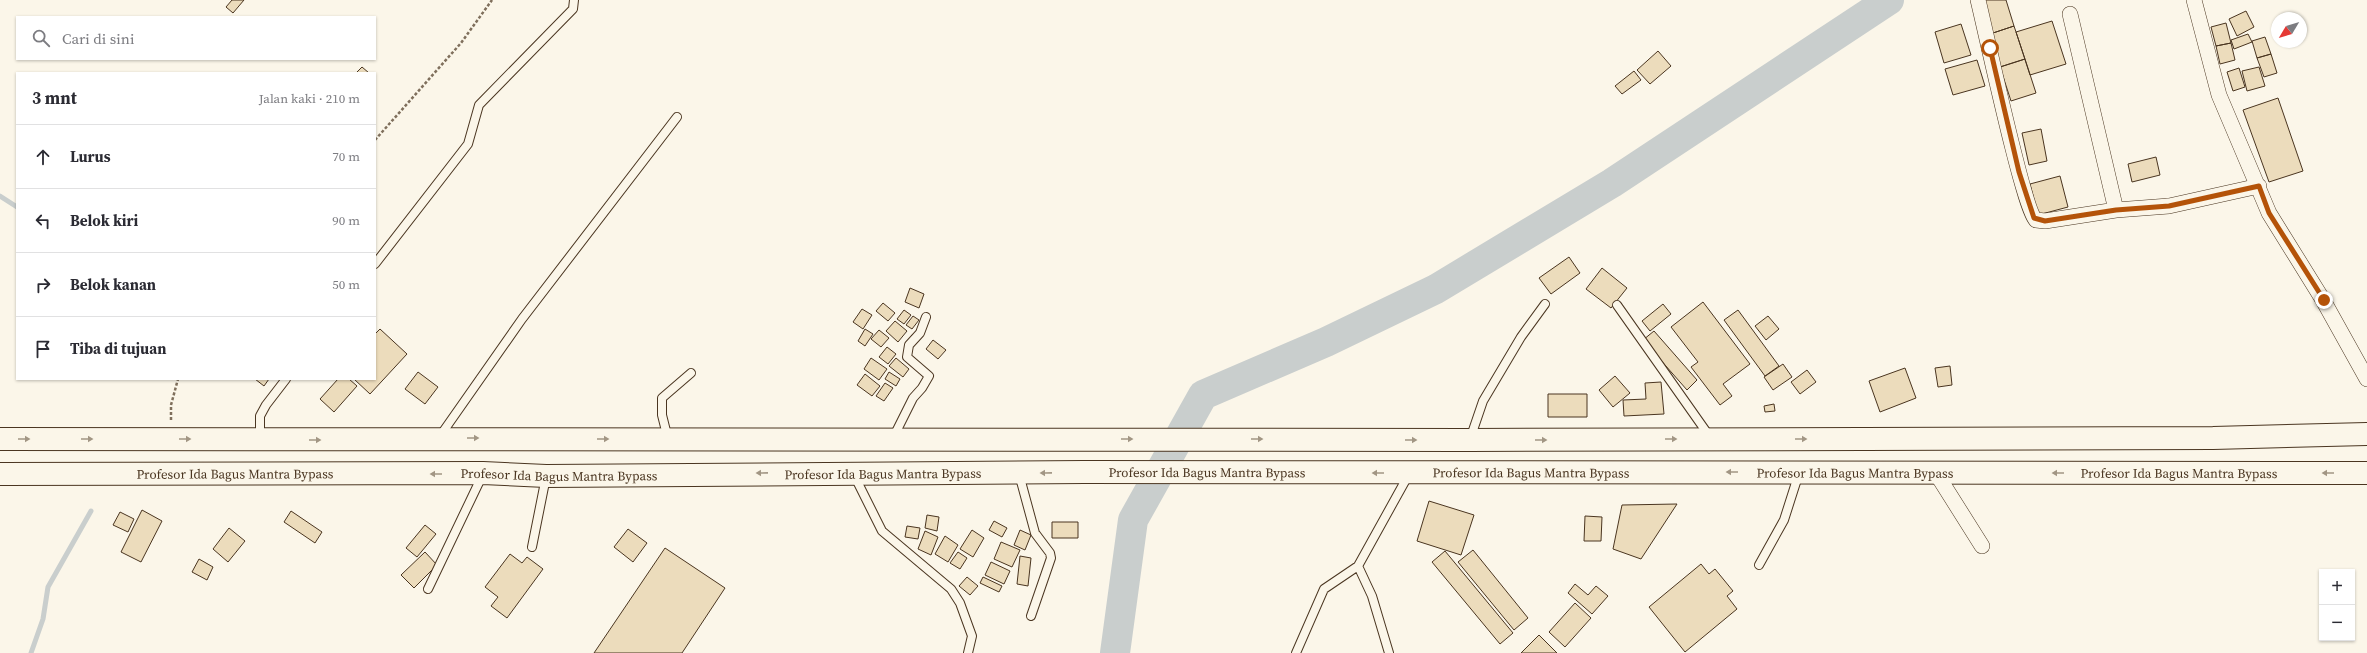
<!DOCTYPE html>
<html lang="id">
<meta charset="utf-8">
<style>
:root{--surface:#fff;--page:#f7f7f7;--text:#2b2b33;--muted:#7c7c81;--line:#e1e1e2}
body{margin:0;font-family:"Source Serif 4",serif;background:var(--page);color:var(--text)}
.controls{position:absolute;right:12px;bottom:12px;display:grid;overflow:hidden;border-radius:0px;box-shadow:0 1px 3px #0004}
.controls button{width:36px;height:36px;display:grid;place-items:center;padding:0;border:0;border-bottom:1px solid var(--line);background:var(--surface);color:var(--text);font:20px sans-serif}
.compass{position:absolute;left:2271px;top:12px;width:36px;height:36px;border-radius:50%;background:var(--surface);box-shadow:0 1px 3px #0004;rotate:232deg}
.stop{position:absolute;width:12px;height:12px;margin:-9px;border:3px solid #b45309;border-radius:50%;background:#fff}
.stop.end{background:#b45309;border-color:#fff;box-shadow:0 1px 4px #0008}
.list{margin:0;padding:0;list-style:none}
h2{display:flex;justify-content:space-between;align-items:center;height:52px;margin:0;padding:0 16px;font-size:17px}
h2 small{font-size:13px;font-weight:400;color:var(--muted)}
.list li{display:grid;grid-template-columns:26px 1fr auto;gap:12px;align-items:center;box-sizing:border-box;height:64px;padding:0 16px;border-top:1px solid var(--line)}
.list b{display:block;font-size:15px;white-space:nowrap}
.list em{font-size:13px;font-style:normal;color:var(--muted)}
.icon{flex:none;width:22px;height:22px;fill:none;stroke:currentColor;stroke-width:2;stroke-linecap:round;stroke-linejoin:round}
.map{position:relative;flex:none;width:2367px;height:653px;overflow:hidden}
.search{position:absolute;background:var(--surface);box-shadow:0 1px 3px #0004;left:16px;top:16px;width:360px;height:44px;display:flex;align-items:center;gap:10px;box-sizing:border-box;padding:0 14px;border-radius:0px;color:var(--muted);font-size:15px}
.panel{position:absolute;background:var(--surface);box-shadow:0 1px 3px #0004;left:16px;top:72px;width:360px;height:308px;border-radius:0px}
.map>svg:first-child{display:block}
</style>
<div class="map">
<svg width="2367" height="653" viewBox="0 0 2367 653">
<rect width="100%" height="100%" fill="#fbf6e9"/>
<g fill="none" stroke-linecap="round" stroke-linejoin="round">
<path stroke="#c9cecd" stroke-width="5" d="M 0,196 L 17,207
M 31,653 L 43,619 L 48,587 L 91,511"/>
<path stroke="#c9cecd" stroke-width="30" d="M 1115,653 L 1133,520 L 1203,395 L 1326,342 L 1436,289 L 1612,183 L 1889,0"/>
</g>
<path fill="#ecdcbc" stroke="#4a3520" d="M 232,0 L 244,0 L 233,13 L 226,7 Z
M 1983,0 L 2006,0 L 2014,26 L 1990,34 Z
M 2246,11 L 2254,27 L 2237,36 L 2229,19 Z
M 2052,21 L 2066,64 L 2030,75 L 2016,32 Z
M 2226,23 L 2231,43 L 2216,46 L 2211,27 Z
M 1961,24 L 1971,55 L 1944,63 L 1935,32 Z
M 2014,26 L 2025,59 L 2000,67 L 1990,34 Z
M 2248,34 L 2252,42 L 2234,49 L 2231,40 Z
M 2265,37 L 2271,54 L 2257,58 L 2252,41 Z
M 2231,43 L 2235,60 L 2220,64 L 2216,46 Z
M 1658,51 L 1671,66 L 1650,84 L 1637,70 Z
M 2271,54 L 2277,73 L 2264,77 L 2257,58 Z
M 2025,59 L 2036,93 L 2011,101 L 2000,67 Z
M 1977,60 L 1985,86 L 1953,95 L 1945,69 Z
M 362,67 L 369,73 L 356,73 Z
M 2259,67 L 2265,86 L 2247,91 L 2242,71 Z
M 2239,68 L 2245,87 L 2233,91 L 2227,72 Z
M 1634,71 L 1641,80 L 1622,94 L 1615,86 Z
M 2278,98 L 2303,171 L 2269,182 L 2243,110 Z
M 2041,129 L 2047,161 L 2029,165 L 2022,133 Z
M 2156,157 L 2160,175 L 2132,182 L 2128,164 Z
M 2060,176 L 2068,207 L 2038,215 L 2030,184 Z
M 1569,257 L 1580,273 L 1551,294 L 1539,278 Z
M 1602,268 L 1627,288 L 1611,308 L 1586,289 Z
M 910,288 L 924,294 L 919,308 L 905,302 Z
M 1703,302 L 1750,364 L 1723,384 L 1732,396 L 1720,405 L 1691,367 L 1698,362 L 1671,327 Z
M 883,303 L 895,313 L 888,321 L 876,311 Z
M 1663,304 L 1671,314 L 1650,331 L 1642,321 Z
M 862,309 L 872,315 L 863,329 L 853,322 Z
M 904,310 L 911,315 L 904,324 L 897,319 Z
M 1738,310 L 1779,366 L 1765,376 L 1724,320 Z
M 913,316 L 919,320 L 912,329 L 906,325 Z
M 1768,316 L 1779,329 L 1766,340 L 1755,326 Z
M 895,321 L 907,331 L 898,342 L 886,331 Z
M 380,329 L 407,354 L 370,394 L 354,379 L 375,379 L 375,334 Z
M 865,329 L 873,334 L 865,346 L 858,341 Z
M 879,330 L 889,338 L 881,347 L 871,339 Z
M 1654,331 L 1697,380 L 1687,390 L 1643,340 Z
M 933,340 L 946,350 L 938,359 L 926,349 Z
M 887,347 L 896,354 L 888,364 L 879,357 Z
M 871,358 L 887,369 L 879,380 L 864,369 Z
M 896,358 L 909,369 L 903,377 L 889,366 Z
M 1783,364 L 1792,377 L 1773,390 L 1764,377 Z
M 1950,366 L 1952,385 L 1938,387 L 1935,368 Z
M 1905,368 L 1916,398 L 1880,412 L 1869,381 Z
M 1807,370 L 1816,382 L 1800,394 L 1791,382 Z
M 418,372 L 438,387 L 425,404 L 405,389 Z
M 889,372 L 900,379 L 896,386 L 885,379 Z
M 865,374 L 880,386 L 872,396 L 857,385 Z
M 1615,376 L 1630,393 L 1613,407 L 1599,390 Z
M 255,379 L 269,379 L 264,386 Z
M 338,379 L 349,379 L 357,386 L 334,412 L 320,399 Z
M 1661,382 L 1664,414 L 1624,416 L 1623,400 L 1646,399 L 1645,383 Z
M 885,383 L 893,388 L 884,401 L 876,396 Z
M 1548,394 L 1587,394 L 1587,417 L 1548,417 Z
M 1774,404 L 1775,411 L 1765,412 L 1764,406 Z
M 1429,501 L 1474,515 L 1461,555 L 1417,541 Z
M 1677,504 L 1641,559 L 1613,549 L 1622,505 Z
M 142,510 L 162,521 L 141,562 L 121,552 Z
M 291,511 L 322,532 L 315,543 L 284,522 Z
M 120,512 L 134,519 L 128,532 L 113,525 Z
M 927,515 L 939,517 L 937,531 L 925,528 Z
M 1585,516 L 1602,517 L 1601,541 L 1584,541 Z
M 994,521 L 1007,528 L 1002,537 L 989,530 Z
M 1052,522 L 1078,522 L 1078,538 L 1052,538 Z
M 425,525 L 436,534 L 417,557 L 406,548 Z
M 907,526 L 920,528 L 918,539 L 905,537 Z
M 229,528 L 245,541 L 228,562 L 213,549 Z
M 628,529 L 647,543 L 633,562 L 614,547 Z
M 972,530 L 984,538 L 973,557 L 960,549 Z
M 1020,530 L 1031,535 L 1025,550 L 1014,545 Z
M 925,531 L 938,537 L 931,555 L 918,549 Z
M 945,536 L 958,545 L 948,562 L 935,554 Z
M 1001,542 L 1020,550 L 1012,567 L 994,559 Z
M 665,548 L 725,588 L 682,653 L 594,653 Z
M 1473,550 L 1528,618 L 1514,630 L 1458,562 Z
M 1445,551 L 1513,633 L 1500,644 L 1432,562 Z
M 425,552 L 437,565 L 414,588 L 401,575 Z
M 958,552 L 967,558 L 960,569 L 950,563 Z
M 510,554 L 522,563 L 527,557 L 543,569 L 507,618 L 491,606 L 498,597 L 485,587 Z
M 1020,556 L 1031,558 L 1028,586 L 1017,584 Z
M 199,559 L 213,567 L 207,580 L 192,572 Z
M 991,562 L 1010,571 L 1004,584 L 985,575 Z
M 1701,564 L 1709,574 L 1715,569 L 1733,591 L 1727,596 L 1737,609 L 1685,652 L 1649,607 Z
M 967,577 L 978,586 L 970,595 L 959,586 Z
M 983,577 L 1002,586 L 999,592 L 980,583 Z
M 1575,584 L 1588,595 L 1596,586 L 1608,596 L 1592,614 L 1568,593 Z
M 1575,603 L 1591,618 L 1565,647 L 1549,632 Z
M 1539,635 L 1557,653 L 1521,653 Z"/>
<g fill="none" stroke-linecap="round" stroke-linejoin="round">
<g stroke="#4a3520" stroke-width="10">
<path id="service" d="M 375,264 L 468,144 L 479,105 L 573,9 L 574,0
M 1617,305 L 1710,437
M 440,436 L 522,319 L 677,117
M 260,438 L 260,416 L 266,405 L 286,379
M 893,438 L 913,398 L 922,388 L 929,376 L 907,357 L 909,345 L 920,333 L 926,317
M 668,439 L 662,415 L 662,398 L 691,373
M 1470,439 L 1483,401 L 1521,337 L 1545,304
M 1019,474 L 1035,533 L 1050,553 L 1051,558 L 1031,616
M 854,475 L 882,531 L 951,589 L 960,603 L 972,636 L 968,653
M 532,547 L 546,477
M 1759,565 L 1784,520 L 1799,473
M 428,589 L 483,474
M 1296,653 L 1324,589 L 1358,566
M 1389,653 L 1372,596 L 1358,566 L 1409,474"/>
</g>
<g stroke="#4a3520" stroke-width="16">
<path id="minor" d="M 1978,0 C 1985,28 2024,211 2036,220 L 2045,221 L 2116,210 L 2169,206 L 2259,186
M 2194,0 L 2219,95 L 2269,213 L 2323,300 L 2367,379
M 2070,14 L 2116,210
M 1936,473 L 1982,546"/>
</g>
<g stroke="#4a3520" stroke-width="24">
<g id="trunk">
<path d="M 0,439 L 1469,440 L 2213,438 L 2367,434"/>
<path id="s1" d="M 0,474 L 483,473 L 546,476 L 1085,472 L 2367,473"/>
</g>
</g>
<path stroke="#7f6f5c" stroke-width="2.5" stroke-dasharray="3 2" stroke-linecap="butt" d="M 375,140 L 461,43 L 492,0
M 171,420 L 171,405 L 178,379"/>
<use href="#service" stroke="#fbf6e9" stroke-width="8"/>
<use href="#minor" stroke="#fbf6e9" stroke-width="15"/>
<use href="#trunk" stroke="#fbf6e9" stroke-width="22"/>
</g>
<defs><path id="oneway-solid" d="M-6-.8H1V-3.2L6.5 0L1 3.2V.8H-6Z"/></defs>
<g fill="#a29684">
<use href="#oneway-solid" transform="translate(473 438)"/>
<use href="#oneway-solid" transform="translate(24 439)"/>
<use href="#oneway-solid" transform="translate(87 439)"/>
<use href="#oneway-solid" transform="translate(185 439)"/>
<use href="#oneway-solid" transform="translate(603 439)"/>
<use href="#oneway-solid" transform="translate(1127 439)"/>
<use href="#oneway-solid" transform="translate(1257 439)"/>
<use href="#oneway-solid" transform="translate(1671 439)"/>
<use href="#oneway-solid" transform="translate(1801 439)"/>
<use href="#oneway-solid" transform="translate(315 440)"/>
<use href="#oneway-solid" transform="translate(1411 440)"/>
<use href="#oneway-solid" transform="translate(1541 440)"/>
<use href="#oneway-solid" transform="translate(1732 472) rotate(-180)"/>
<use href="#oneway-solid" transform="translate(762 473) rotate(179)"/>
<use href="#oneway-solid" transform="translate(1046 473) rotate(179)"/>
<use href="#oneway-solid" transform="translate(1378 473) rotate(-180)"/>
<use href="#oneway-solid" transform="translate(2058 473) rotate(-180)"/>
<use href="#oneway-solid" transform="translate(2328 473) rotate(180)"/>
<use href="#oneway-solid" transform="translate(436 474) rotate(180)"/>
</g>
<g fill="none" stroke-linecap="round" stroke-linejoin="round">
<path stroke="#b45309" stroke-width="5" d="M 1990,48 L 2019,172 L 2034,218 L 2045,221 L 2116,210 L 2169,206 L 2259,186 L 2269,213 L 2324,300"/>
</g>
<g text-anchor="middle" stroke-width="3" stroke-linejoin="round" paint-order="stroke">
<g font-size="13" fill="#4a3520" stroke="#fbf6e9">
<text dy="5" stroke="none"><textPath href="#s1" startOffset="1207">Profesor Ida Bagus Mantra Bypass</textPath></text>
<text dy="5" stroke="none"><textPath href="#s1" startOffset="883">Profesor Ida Bagus Mantra Bypass</textPath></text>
<text dy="5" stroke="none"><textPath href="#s1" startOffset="1531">Profesor Ida Bagus Mantra Bypass</textPath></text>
<text dy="5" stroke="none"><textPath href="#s1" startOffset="1855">Profesor Ida Bagus Mantra Bypass</textPath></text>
<text dy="5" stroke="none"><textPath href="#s1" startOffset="2179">Profesor Ida Bagus Mantra Bypass</textPath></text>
<text dy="5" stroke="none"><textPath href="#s1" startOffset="559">Profesor Ida Bagus Mantra Bypass</textPath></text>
<text dy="5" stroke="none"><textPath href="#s1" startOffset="235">Profesor Ida Bagus Mantra Bypass</textPath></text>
</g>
</g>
</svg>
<div class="controls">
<button>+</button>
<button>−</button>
</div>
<svg class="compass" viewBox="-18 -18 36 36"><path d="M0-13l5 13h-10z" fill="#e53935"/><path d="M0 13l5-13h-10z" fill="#7c7c81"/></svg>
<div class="stop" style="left:1990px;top:48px"></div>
<div class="stop end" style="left:2324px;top:300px"></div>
<div class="search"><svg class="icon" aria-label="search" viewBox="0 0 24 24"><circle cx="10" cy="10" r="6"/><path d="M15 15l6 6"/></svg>Cari di sini</div>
<section class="panel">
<h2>3 mnt<small>Jalan kaki · 210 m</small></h2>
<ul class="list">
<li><svg class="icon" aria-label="ahead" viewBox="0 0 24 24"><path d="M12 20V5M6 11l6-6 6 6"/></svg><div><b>Lurus</b></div><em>70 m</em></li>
<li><svg class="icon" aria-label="left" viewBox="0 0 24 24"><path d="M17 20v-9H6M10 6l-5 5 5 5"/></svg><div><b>Belok kiri</b></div><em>90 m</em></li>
<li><svg class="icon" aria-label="right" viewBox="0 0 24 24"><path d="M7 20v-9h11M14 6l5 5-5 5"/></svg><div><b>Belok kanan</b></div><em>50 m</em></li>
<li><svg class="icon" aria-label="arrive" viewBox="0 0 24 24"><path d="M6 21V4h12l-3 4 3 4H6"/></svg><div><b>Tiba di tujuan</b></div></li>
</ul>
</section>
</div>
